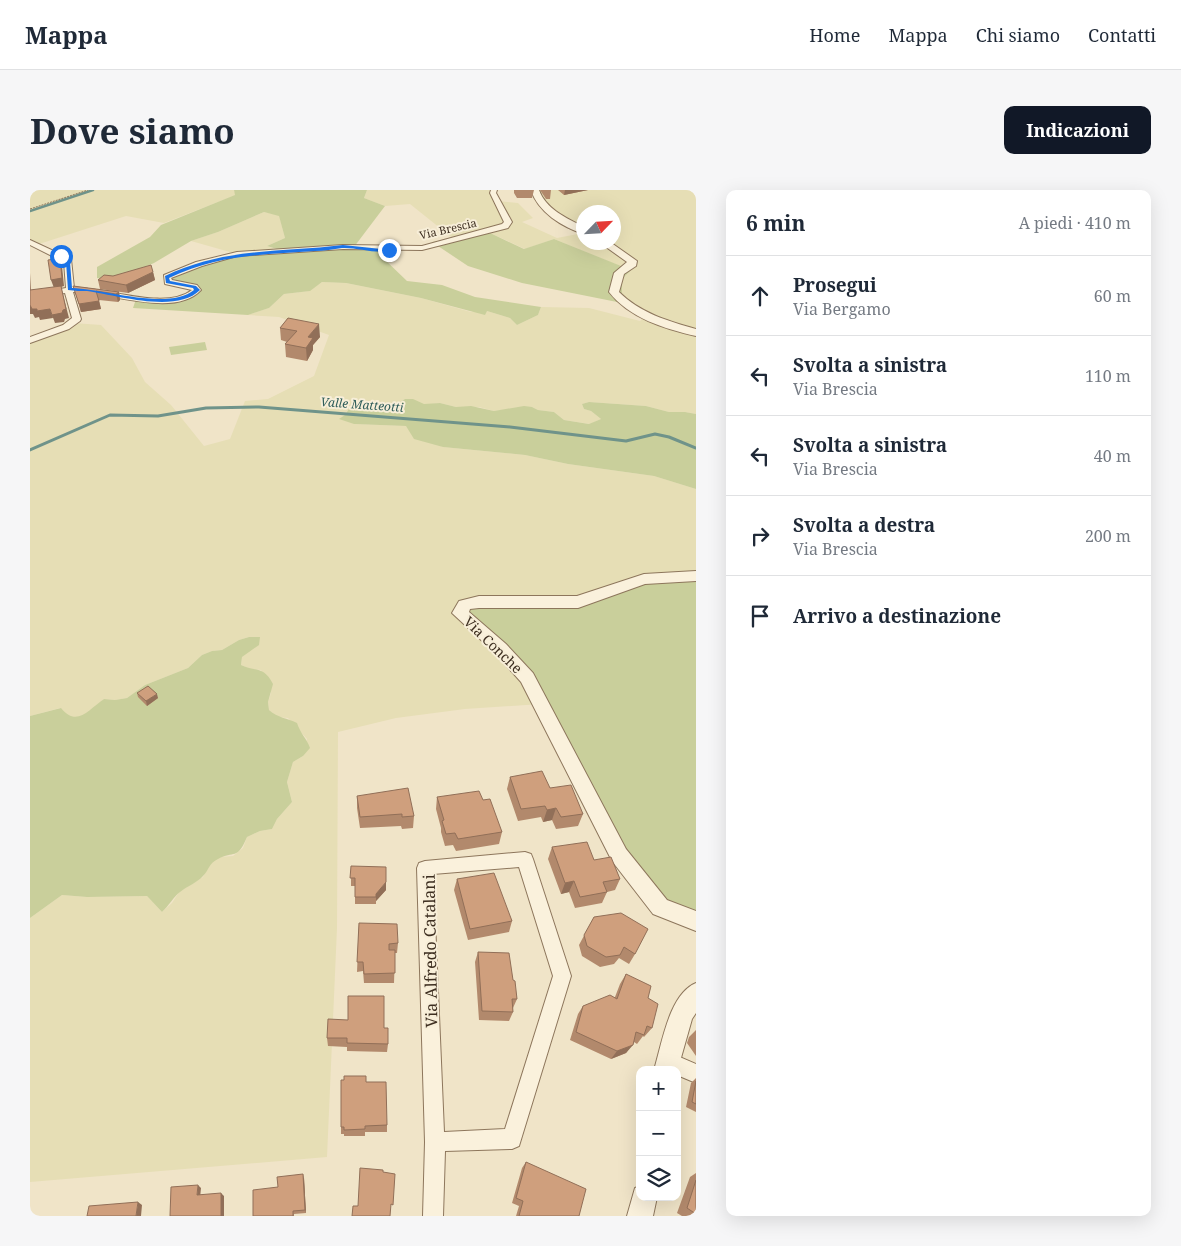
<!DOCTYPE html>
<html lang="it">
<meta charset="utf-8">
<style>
:root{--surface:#fff;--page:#f6f6f7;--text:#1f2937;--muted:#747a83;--line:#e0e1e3;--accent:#111827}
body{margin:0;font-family:"Noto Serif",serif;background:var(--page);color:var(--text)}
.controls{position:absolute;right:15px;bottom:15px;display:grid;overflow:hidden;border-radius:10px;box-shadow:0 5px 20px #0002}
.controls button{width:45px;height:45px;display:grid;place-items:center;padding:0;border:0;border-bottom:1px solid var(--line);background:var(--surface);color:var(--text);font:25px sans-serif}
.compass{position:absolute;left:546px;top:15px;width:45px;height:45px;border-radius:50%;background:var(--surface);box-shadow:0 5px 20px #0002;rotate:65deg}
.stop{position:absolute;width:15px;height:15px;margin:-11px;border:4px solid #1a73e8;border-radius:50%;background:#fff}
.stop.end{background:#1a73e8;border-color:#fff;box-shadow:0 1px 5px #0008}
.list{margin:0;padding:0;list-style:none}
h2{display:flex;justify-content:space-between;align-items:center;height:65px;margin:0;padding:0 20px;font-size:21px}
h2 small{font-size:16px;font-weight:400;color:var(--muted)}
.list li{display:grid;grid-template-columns:32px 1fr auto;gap:15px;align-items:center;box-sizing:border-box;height:80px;padding:0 20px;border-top:1px solid var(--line)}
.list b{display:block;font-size:19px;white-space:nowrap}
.list p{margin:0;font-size:16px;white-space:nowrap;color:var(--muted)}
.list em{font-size:16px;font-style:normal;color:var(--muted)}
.icon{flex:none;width:28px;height:28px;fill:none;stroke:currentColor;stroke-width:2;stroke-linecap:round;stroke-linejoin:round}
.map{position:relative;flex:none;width:666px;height:1026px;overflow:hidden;border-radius:10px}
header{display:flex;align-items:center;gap:30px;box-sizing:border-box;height:70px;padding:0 25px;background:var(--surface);border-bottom:1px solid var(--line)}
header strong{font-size:24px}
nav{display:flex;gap:28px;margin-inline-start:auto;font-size:18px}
.intro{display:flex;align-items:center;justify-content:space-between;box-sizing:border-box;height:120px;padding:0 30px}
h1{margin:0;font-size:35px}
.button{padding:12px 22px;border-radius:10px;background:var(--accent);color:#fff;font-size:18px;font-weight:700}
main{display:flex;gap:30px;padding:0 30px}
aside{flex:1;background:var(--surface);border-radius:10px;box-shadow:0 5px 20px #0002}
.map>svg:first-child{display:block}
</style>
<header>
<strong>Mappa</strong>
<nav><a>Home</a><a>Mappa</a><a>Chi siamo</a><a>Contatti</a></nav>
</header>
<div class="intro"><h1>Dove siamo</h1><a class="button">Indicazioni</a></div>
<main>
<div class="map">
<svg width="666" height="1026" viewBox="0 0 666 1026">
<rect width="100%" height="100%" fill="#f0e4c8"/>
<path fill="#e6deb5" d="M 0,0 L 204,0 L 206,5 L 134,33 L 96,26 L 6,55 L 0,52 Z
M 337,0 L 466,0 L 465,2 L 468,11 L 488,13 L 503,28 L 492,32 L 527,48 L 553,43 L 554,52 L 584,52 L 584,22 L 554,22 L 553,41 L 537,35 L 504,0 L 666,0 L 666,224 L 655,222 L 639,222 L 616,216 L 559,212 L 552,214 L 554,219 L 561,221 L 571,229 L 560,234 L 534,230 L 524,222 L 508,220 L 502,217 L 464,221 L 449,217 L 426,217 L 410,213 L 394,215 L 375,209 L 365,215 L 349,215 L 335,218 L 328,216 L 324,234 L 376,236 L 413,257 L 495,265 L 538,274 L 624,286 L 666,299 L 666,389 L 511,514 L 435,519 L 366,528 L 308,542 L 307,738 L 297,967 L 0,992 L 0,728 L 32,705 L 57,707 L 117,706 L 132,722 L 142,713 L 149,702 L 173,687 L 179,674 L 190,667 L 203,666 L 213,658 L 217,647 L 230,641 L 242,639 L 247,629 L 262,612 L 257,592 L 263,572 L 273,566 L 277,549 L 258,528 L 246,527 L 239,520 L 238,512 L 241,503 L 231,480 L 220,479 L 211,475 L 212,467 L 219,461 L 219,447 L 209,450 L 192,460 L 182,461 L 172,465 L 158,478 L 115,495 L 97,508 L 85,510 L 74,509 L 57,524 L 46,528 L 36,525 L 30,518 L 0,526 L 0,150 L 43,133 L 71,135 L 102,168 L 115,192 L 141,215 L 174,256 L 200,249 L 215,211 L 238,209 L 284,186 L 299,145 L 249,127 L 218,125 L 239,118 L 254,104 L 279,101 L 292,92 L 316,93 L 391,108 L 441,122 L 457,121 L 480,128 L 487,135 L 508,125 L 511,117 L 559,118 L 610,131 L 613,128 L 592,113 L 592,89 L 600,80 L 524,49 L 495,59 L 458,42 L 425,50 L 380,14 L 355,16 L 334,8 Z
M 234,22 L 249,25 L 255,48 L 237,56 L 251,61 L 207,64 L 161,51 L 188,42 Z"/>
<path fill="#c9cf9b" d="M 204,0 L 337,0 L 334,8 L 355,16 L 324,57 L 352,59 L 351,66 L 377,91 L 412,95 L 445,107 L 511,117 L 508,125 L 487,135 L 480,128 L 457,121 L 455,125 L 391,108 L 316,93 L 292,92 L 280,101 L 254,104 L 239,118 L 218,125 L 103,118 L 106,109 L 149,108 L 167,100 L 136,90 L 189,68 L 250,60 L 237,56 L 255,48 L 249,26 L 234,22 L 188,42 L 161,51 L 124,73 L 82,91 L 67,88 L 67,77 L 120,47 L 131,35 L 205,5 Z
M 458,42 L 494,59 L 524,49 L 601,80 L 592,89 L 592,113 L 492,93 L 438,76 L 402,52 Z
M 175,152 L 177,160 L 141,165 L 139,157 Z
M 375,209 L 383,209 L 394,214 L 410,213 L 426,217 L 441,216 L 464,221 L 494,216 L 502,217 L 508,220 L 524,222 L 534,230 L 559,234 L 571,229 L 561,221 L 554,219 L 552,214 L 559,212 L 616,216 L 639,222 L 655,222 L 666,224 L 666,299 L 624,286 L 538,274 L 495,265 L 413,257 L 384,249 L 376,236 L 324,234 L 309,229 L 315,225 L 321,216 L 335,218 L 349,215 L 365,215 Z
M 666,389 L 666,728 L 622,715 L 511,514 L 437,427 L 442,416 L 537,411 L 618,393 Z
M 219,447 L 230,447 L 229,455 L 212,467 L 211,475 C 226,482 234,476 243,494 L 238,512 L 239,520 C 248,528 257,528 267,533 C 270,543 277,549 280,558 L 273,566 L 263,572 L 257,592 L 262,612 L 247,629 L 242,639 L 230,641 L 217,647 C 207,671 204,660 188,669 C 179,673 179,680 173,686 C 167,693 157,696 150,702 C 143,707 139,716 132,722 L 117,706 L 57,707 L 32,705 L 0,728 L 0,526 L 31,518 C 47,538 59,519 74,509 L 85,510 L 97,508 L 115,495 L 158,478 L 172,465 L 182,461 L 192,460 L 209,450 Z"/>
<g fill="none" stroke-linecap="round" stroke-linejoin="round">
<path stroke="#6f938a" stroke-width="2.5" d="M 0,21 L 63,0"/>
<path stroke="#6f938a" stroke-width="3" d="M 0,260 L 80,225 L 128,226 L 176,218 L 229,217 L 480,237 L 596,251 L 625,244 L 639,247 L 666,258"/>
<g stroke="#8d765c" stroke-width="2">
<path id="minor" d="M 461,0 L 467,0 L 466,3 L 482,32 L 478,38 L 392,60 L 313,59 L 207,66 L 172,76 L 141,88 L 142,90 L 167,95 L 171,100 C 144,129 78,101 43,102 L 51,129 L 50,131 L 39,139 L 0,153 L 0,147 L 33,135 L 42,128 L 35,103 L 0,108 L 0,104 L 36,98 L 34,72 L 0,55 L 0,50 L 41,69 L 44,98 C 77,97 135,121 162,100 L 135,94 L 134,85 L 166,72 L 207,62 L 313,55 L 392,56 L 472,34 L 474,32 L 460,3 Z
M 495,662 L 501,664 L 503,669 L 541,786 L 489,956 L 482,959 L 415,961 L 413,1026 L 393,1026 L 395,952 L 387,678 L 389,673 L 395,671 ZM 489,677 L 523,786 L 475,939 L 414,942 L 403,684 Z
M 638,862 L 666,874 L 666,893 L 647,885 L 647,880 L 636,880 L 631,878 L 629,871 L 631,864 Z"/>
</g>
<g stroke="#8d765c" stroke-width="2">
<path id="tertiary" d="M 501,0 L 509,0 C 516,19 536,28 554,37 L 554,44 C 532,37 508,22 501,0 Z
M 569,52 L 580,52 L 607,71 L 606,76 L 594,84 L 589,102 C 610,123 638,131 666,139 L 666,146 C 635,139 599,128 579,102 L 584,83 L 597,72 Z
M 666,381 L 666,391 L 615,394 L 548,418 L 449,418 L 440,419 L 439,422 L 476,454 L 503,483 L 596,659 L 637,710 L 666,721 L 666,741 L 623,724 L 582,671 L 491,492 L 464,462 L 422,423 L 429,411 L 449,406 L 547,406 L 614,384 Z
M 666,793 L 666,823 L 662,829 L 647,882 L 647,880 L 624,880 C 632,854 639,804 666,793 Z
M 610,996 L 610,1007 L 627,1007 L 623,1026 L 597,1026 L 605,998 Z"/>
</g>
<path stroke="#8d765c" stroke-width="1" stroke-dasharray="2 1" stroke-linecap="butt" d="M 0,19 L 58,0"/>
<use href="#minor" fill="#faf1dc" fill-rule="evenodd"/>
<use href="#tertiary" fill="#faf1dc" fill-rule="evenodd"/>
</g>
<path fill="#b2896c" d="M 484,0 L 504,0 L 502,8 L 487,8 L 484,3 Z
M 510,0 L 521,0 L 520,9 L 516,9 Z
M 528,0 L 558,0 L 534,5 Z
M 123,82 L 125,90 L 98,103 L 70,99 L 68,90 L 83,86 Z
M 43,96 L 89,102 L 90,110 L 88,112 L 69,110 L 71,119 L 51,122 Z
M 258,128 L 290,147 L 283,155 L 283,160 L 277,171 L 256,167 L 255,154 L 257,152 L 251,150 L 250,138 Z
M 107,503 L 128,508 L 117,516 L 108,507 Z
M 480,587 L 520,598 L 553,624 L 548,636 L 526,639 L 522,630 L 513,632 L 511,627 L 488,631 L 477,599 Z
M 327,606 L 384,626 L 383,638 L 372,639 L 371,636 L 330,638 L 327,618 Z
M 407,607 L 453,610 L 472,642 L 469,654 L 426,661 L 423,655 L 415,656 L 411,642 L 411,638 L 406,619 Z
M 522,657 L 564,670 L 590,689 L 585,700 L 577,702 L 572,713 L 545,718 L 539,702 L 531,704 L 518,669 Z
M 321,676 L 356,700 L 346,711 L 346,714 L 325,714 L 325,696 L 321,696 Z
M 427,689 L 482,731 L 479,742 L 438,750 L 424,700 Z
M 564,727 L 605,764 L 599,774 L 589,768 L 584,774 L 570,777 L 552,766 L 549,755 Z
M 329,733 L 368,753 L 367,763 L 365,763 L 364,793 L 334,793 L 333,781 L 327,782 Z
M 448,762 L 483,790 L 487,809 L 483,818 L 483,822 L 479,831 L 449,830 L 445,772 Z
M 596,784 L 618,808 L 622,838 L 614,847 L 613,846 L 607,854 L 604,852 L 596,863 L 581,869 L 540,850 L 548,824 L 553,816 L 585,807 L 590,794 Z
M 354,838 L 358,854 L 357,862 L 317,861 L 317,857 L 298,856 L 297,848 Z
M 666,840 L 666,866 L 657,853 L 659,847 Z
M 666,888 L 666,922 L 656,917 L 661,893 Z
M 336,892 L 357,935 L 357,942 L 335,942 L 335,946 L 314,946 L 314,944 L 311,944 L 311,937 Z
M 496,972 L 549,1026 L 486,1026 L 489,1016 L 482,1013 L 492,978 Z
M 666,983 L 666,1026 L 652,1026 L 647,1023 L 660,987 Z
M 274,988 L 276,1023 L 264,1024 L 264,1026 L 223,1026 L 248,997 Z"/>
<path fill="#916f58" d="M 535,0 L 558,0 L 534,5 Z
M 30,68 L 32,76 L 34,96 L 31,97 L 39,128 L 35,129 L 34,132 L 25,133 L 22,125 L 24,98 L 21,90 Z
M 123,82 L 125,90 L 98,103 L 96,95 Z
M 0,83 L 1,102 L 0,103 Z
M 89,102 L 90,110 L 88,112 L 86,104 Z
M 69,111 L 71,119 L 51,122 L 49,114 Z
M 0,115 L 7,119 L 20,119 L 23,128 L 10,130 L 9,127 L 5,128 L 3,124 L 0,124 Z
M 289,134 L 290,147 L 283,155 L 283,160 L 277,171 L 276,158 L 278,147 Z
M 127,504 L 128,508 L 117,516 L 116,511 Z
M 526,618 L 522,630 L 513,632 L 517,620 Z
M 544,691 L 539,702 L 531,704 L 535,693 Z
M 356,692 L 356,700 L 346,711 L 346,704 Z
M 603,855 L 596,863 L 581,869 L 587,861 Z
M 273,984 L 274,988 L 276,1023 L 275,1020 Z
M 168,995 L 171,998 L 170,1008 L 167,1005 Z
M 191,1003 L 194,1006 L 194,1026 L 191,1026 Z
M 108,1012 L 112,1015 L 111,1026 L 106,1026 Z"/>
<path fill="#cf9f7d" stroke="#916f58" d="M 30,68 L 32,88 L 21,90 L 18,70 Z
M 121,75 L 123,82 L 96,95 L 68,90 L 74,85 L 83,86 Z
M 31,96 L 36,119 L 33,120 L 32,123 L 22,125 L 20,119 L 7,121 L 7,119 L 2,119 L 0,115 L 0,100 Z
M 43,96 L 89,102 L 86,104 L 66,101 L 69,111 L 49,114 Z
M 258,128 L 289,134 L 278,147 L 283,148 L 276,158 L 255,154 L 267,141 L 250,138 Z
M 118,496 L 127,504 L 116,511 L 107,503 Z
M 512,581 L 520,598 L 541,595 L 553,624 L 531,627 L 526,618 L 517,620 L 515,616 L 491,619 L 480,587 Z
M 378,598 L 384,626 L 372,627 L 372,624 L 330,627 L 327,606 Z
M 449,601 L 453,610 L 460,609 L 472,642 L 428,649 L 425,643 L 416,644 L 412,631 L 414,630 L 407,607 Z
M 557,652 L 564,670 L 581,667 L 590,689 L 573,692 L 577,702 L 550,707 L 544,691 L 535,693 L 522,657 Z
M 321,676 L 356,677 L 356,692 L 346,704 L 346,707 L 325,707 L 325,688 L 320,688 Z
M 464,683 L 482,731 L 440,739 L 427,689 Z
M 591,723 L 618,739 L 605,764 L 594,757 L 590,765 L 576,767 L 557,756 L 554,745 L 564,727 Z
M 329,733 L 367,734 L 368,753 L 359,754 L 359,760 L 365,760 L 365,783 L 334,784 L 333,772 L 327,772 Z
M 448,762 L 479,763 L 483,790 L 485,791 L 487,809 L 482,809 L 483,822 L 452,821 Z
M 596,784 L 621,796 L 618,808 L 628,814 L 622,838 L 617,836 L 614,845 L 606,842 L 603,855 L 587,861 L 546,842 L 553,816 L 580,805 L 587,809 Z
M 318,806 L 354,806 L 354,838 L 358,838 L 358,854 L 317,853 L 317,848 L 297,848 L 298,829 L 318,830 Z
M 314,886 L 336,886 L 336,892 L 356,892 L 357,935 L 335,936 L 335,939 L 314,940 L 314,937 L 311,937 L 311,890 L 314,890 Z
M 666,891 L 666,914 L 662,912 Z
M 496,972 L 556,999 L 549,1026 L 489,1026 L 493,1011 L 486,1008 Z
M 330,978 L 353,980 L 353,982 L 365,984 L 363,1015 L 361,1014 L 360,1026 L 322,1026 L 323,1016 L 328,1016 Z
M 273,984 L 275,1020 L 263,1021 L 263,1026 L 223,1026 L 223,1000 L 248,997 L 247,987 Z
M 666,990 L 666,1024 L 657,1018 Z
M 168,995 L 167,1005 L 191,1003 L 191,1026 L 140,1026 L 141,997 Z
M 108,1012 L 106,1026 L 57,1026 L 59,1016 Z"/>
<path fill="#1a73e8" d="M 313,55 L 361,60 C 348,65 327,57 312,58 C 303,59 294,61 285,61 C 232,65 189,64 139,88 L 140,91 L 166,96 L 170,100 C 146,124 87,105 57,101 C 51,101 45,101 38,100 L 36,72 L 29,66 L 33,65 L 40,72 L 42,98 C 74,99 139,121 164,100 L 163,98 L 136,93 L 135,86 C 196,57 249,63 313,55 Z"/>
<g text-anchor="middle" stroke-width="4" stroke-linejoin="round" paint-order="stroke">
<g font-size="11" fill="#3d2e20" stroke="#f7eed8">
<text transform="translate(418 39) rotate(-13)" y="4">Via Brescia</text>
</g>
<g font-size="12" font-style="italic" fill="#2f5d5a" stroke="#f7eed8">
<text transform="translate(332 215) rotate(4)" y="4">Valle Matteotti</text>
</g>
<g font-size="14" fill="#3d2e20" stroke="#f7eed8">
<text transform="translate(463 455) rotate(44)" y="5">Via Conche</text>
</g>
<g font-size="16" fill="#3d2e20" stroke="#f7eed8">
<text transform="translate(400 761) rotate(-91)" y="6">Via Alfredo Catalani</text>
</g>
</g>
</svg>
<div class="controls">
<button>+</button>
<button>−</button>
<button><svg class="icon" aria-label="layers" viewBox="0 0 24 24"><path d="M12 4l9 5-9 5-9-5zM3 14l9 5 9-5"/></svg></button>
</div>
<svg class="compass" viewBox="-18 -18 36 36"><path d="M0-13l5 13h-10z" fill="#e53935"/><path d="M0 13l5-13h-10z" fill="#747a83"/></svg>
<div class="stop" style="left:31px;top:66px"></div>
<div class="stop end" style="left:359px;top:60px"></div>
</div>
<aside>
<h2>6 min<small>A piedi · 410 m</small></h2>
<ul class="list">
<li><svg class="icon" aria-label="ahead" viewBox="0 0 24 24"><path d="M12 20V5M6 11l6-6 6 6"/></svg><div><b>Prosegui</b><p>Via Bergamo</p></div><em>60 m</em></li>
<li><svg class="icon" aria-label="left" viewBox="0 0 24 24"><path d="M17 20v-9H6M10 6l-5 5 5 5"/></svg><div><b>Svolta a sinistra</b><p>Via Brescia</p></div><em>110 m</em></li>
<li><svg class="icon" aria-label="left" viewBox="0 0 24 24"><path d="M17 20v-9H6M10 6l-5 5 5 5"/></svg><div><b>Svolta a sinistra</b><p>Via Brescia</p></div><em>40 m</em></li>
<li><svg class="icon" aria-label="right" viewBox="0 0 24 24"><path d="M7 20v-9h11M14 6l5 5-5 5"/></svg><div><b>Svolta a destra</b><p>Via Brescia</p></div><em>200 m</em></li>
<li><svg class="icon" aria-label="arrive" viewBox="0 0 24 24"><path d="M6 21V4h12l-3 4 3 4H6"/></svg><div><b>Arrivo a destinazione</b></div></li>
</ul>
</aside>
</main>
